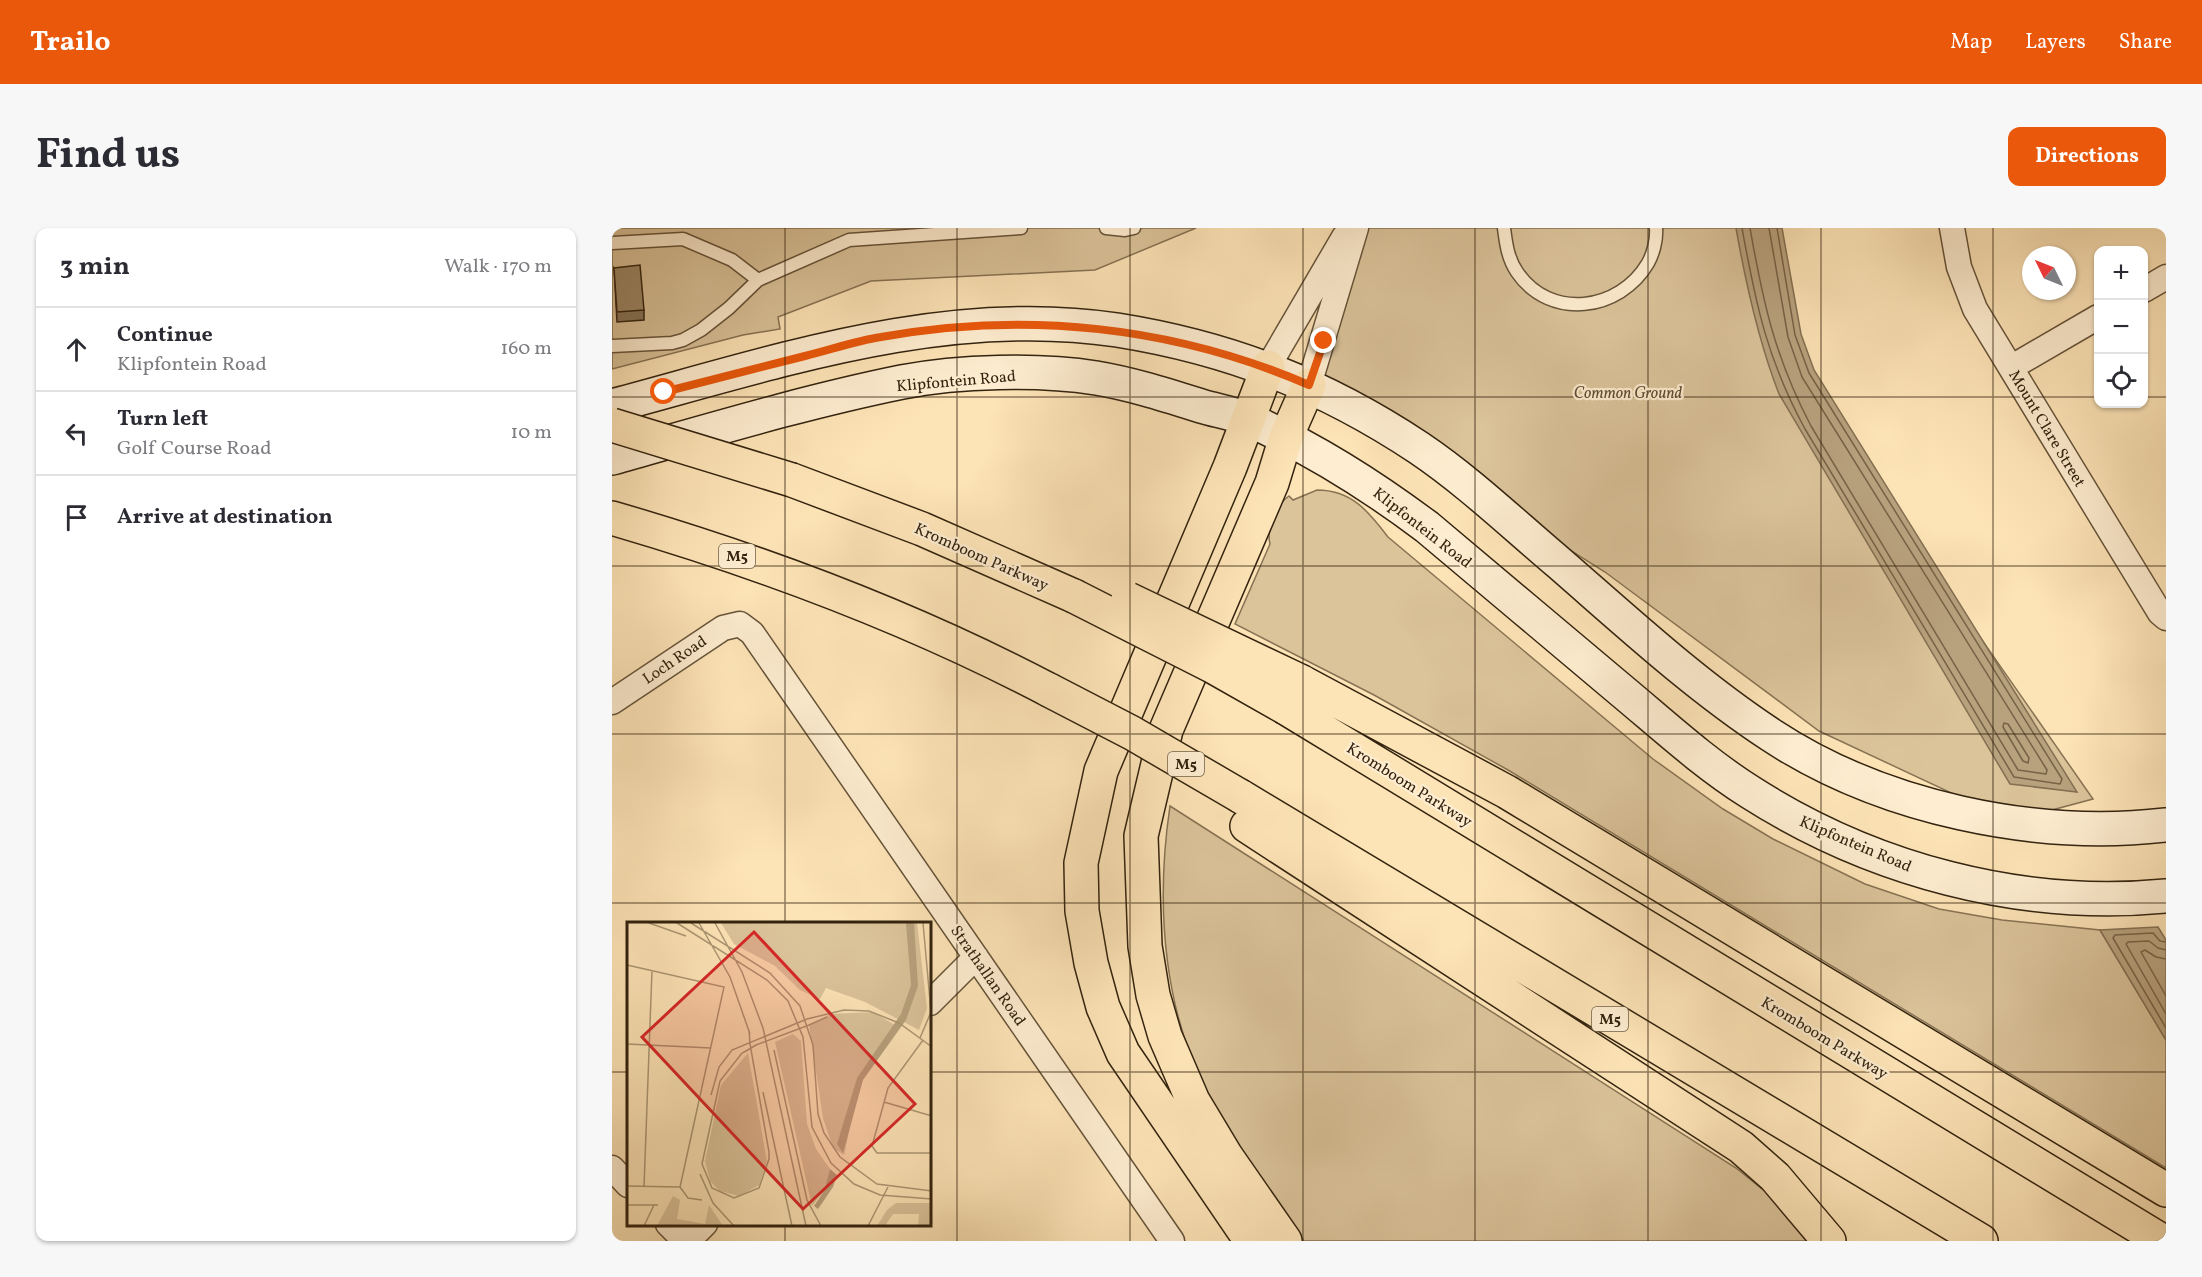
<!DOCTYPE html>
<meta charset="utf-8">
<style>
:root{--surface:#fff;--page:#f7f7f7;--text:#2b2b33;--muted:#7c7c81;--line:#e1e1e2;--accent:#ea580c}
body{margin:0;font-family:Vollkorn,serif;background:var(--page);color:var(--text)}
.controls{position:absolute;right:18px;top:18px;display:grid;overflow:hidden;border-radius:12px;box-shadow:0 2px 4px #0004}
.controls button{width:54px;height:54px;display:grid;place-items:center;padding:0;border:0;border-bottom:2px solid var(--line);background:var(--surface);color:var(--text);font:30px sans-serif}
.compass{position:absolute;left:1410px;top:18px;width:54px;height:54px;border-radius:50%;background:var(--surface);box-shadow:0 2px 4px #0004;rotate:313deg}
.stop{position:absolute;width:18px;height:18px;margin:-14px;border:4px solid #ea580c;border-radius:50%;background:#fff}
.stop.end{background:#ea580c;border-color:#fff;box-shadow:0 2px 6px #0008}
.list{margin:0;padding:0;list-style:none}
h2{display:flex;justify-content:space-between;align-items:center;height:78px;margin:0;padding:0 24px;font-size:26px}
h2 small{font-size:20px;font-weight:400;color:var(--muted)}
.list li{display:grid;grid-template-columns:39px 1fr auto;gap:18px;align-items:center;box-sizing:border-box;height:84px;padding:0 24px;border-top:2px solid var(--line)}
.list b{display:block;font-size:22px;white-space:nowrap}
.list p{margin:0;font-size:20px;white-space:nowrap;color:var(--muted)}
.list em{font-size:20px;font-style:normal;color:var(--muted)}
.icon{flex:none;width:33px;height:33px;fill:none;stroke:currentColor;stroke-width:2;stroke-linecap:round;stroke-linejoin:round}
.map{position:relative;flex:none;width:1554px;height:1013px;overflow:hidden;border-radius:12px}
header{display:flex;align-items:center;gap:36px;box-sizing:border-box;height:84px;padding:0 30px;background:var(--accent);color:#fff}
header strong{font-size:28px}
nav{display:flex;gap:33px;margin-inline-start:auto;font-size:21px}
.intro{display:flex;align-items:center;justify-content:space-between;box-sizing:border-box;height:144px;padding:0 36px}
h1{margin:0;font-size:42px}
.button{padding:15px 27px;border-radius:12px;background:var(--accent);color:#fff;font-size:21px;font-weight:700}
main{display:flex;gap:36px;padding:0 36px}
aside{flex:1;background:var(--surface);border-radius:12px;box-shadow:0 2px 4px #0004}
.map>svg:first-child{display:block}
</style>
<header>
<strong>Trailo</strong>
<nav><a>Map</a><a>Layers</a><a>Share</a></nav>
</header>
<div class="intro"><h1>Find us</h1><a class="button">Directions</a></div>
<main>
<aside>
<h2>3 min<small>Walk · 170 m</small></h2>
<ul class="list">
<li><svg class="icon" aria-label="ahead" viewBox="0 0 24 24"><path d="M12 20V5M6 11l6-6 6 6"/></svg><div><b>Continue</b><p>Klipfontein Road</p></div><em>160 m</em></li>
<li><svg class="icon" aria-label="left" viewBox="0 0 24 24"><path d="M17 20v-9H6M10 6l-5 5 5 5"/></svg><div><b>Turn left</b><p>Golf Course Road</p></div><em>10 m</em></li>
<li><svg class="icon" aria-label="arrive" viewBox="0 0 24 24"><path d="M6 21V4h12l-3 4 3 4H6"/></svg><div><b>Arrive at destination</b></div></li>
</ul>
</aside>
<div class="map">
<svg width="1554" height="1013" viewBox="0 0 1554 1013">
<rect width="100%" height="100%" fill="#fde4b7"/>
<filter id="stains"><feTurbulence type="fractalNoise" baseFrequency=".00333" numOctaves="4"/><feColorMatrix values="0 0 0 0 .2 0 0 0 0 .09 0 0 0 0 .02 0 0 0 .5 -.17"/></filter>
<radialGradient id="worn" r=".72"><stop offset=".6" stop-color="#630" stop-opacity="0"/><stop offset="1" stop-color="#630" stop-opacity=".3"/></radialGradient>
<path fill="#dbc39a" stroke="#877354" stroke-width="1.5" d="M 0,0 L 584,0 L 483,42 L 259,53 L 166,89 L 168,101 L 131,107 L 0,141 Z
M 744,0 L 1153,0 L 1178,137 L 1481,571 L 1399,593 L 1207,503 L 993,344 L 697,157 Z
M 705,262 C 740,262 757,284 776,309 L 1041,531 L 1111,581 L 1161,611 L 1253,656 L 1327,681 L 1390,692 L 1488,702 L 1554,812 L 1554,940 L 896,542 L 762,467 L 623,396 L 658,316 C 654,300 663,278 677,268 L 681,272 Z
M 558,578 L 1124,940 L 1165,973 L 1198,1013 L 692,1013 C 662,969 629,926 603,880 C 551,789 543,679 558,578 Z"/>
<path fill="#b8a27e" stroke="#836f52" stroke-width="1.5" d="M 1124,0 L 1170,0 L 1189,106 L 1202,142 L 1465,564 L 1398,556 L 1167,166 C 1146,112 1134,57 1124,0 Z
M 1546,699 L 1554,712 L 1554,812 L 1488,702 Z"/>
<g fill="none" stroke-linecap="round" stroke-linejoin="round">
<path stroke="#766246" stroke-width="1.5" d="M 1130,0 C 1144,77 1155,131 1193,201 L 1402,549 L 1448,556 L 1450,551 L 1197,145 L 1183,107 L 1165,0
M 1138,0 C 1151,74 1163,130 1199,198 L 1406,542 L 1434,546 L 1435,542 L 1190,149 L 1176,109 L 1157,0
M 1392,495 L 1396,496 L 1417,530 L 1416,535 L 1411,533 L 1391,499 Z
M 1554,714 L 1548,713 L 1541,705 L 1503,707 L 1501,710 L 1554,800
M 1554,722 L 1546,720 L 1537,713 L 1516,714 L 1514,716 L 1554,786
M 1554,731 L 1544,729 L 1533,722 L 1529,724 L 1554,768"/>
<g stroke="#665339" stroke-width="15">
<path id="lane" d="M 494,0 L 513,2 L 522,0
M 892,0 C 894,16 896,31 905,44 C 938,93 1008,83 1036,35 C 1041,26 1045,12 1044,0
M 0,15 L 71,11 L 120,32 L 146,52
M 0,118 L 60,115 L 71,112 L 89,102 L 117,80 L 146,52 L 237,12 L 409,0"/>
</g>
<g stroke="#665339" stroke-width="27">
<path id="street" d="M 1340,0 L 1347,39 L 1363,81 L 1548,385 L 1554,390
M 1532,62 L 1554,49
M 656,139 L 732,9
M 1400,139 L 1486,89
M 697,157 L 744,0
M 0,474 L 111,400 L 128,396 L 140,405 L 560,1013
M 318,775 L 364,729
M 0,940 L 16,957
M 56,996 L 73,1013
M 76,1013 L 93,996"/>
</g>
<g stroke="#33230f" stroke-width="36">
<path id="secondary" d="M 0,178 C 165,134 333,76 505,102 C 618,120 712,157 807,220 C 856,253 901,296 946,334 C 1015,394 1083,457 1159,507 C 1270,580 1423,612 1554,597
M 0,230 C 96,203 192,174 290,154 C 347,143 426,141 484,150 C 520,156 554,167 589,178 C 605,183 622,185 637,192 C 701,220 759,257 815,299 C 880,354 945,408 1010,463 C 1052,498 1092,535 1138,564 C 1260,642 1409,682 1554,668"/>
</g>
<g stroke="#33230f" stroke-width="36">
<path id="highway" d="M 180,252 L 310,301 L 462,368
M 0,290 C 151,334 298,389 437,462
M 690,454 L 895,564 L 1554,962
M 674,480 L 1550,1013
M 628,568 L 1369,1013
M 635,598 L 1129,919 L 1163,949 L 1217,1013
M 639,1013 L 511,825 L 491,779 L 479,735 L 470,683 L 469,635 L 489,543 L 618,239 L 656,139
M 673,1013 L 614,928 L 581,873 L 553,808 L 541,767 L 533,718 L 529,608 L 554,502 L 660,255 L 674,209 L 697,157"/>
</g>
<use href="#lane" stroke="#feedd0" stroke-width="12"/>
<use href="#street" stroke="#feedd0" stroke-width="24"/>
<use href="#secondary" stroke="#feedd0" stroke-width="33"/>
<use href="#highway" stroke="#fde4b7" stroke-width="33"/>
<g stroke="#33230f" stroke-width="36" stroke-linecap="butt">
<path id="highway-bridge" d="M 0,197 L 180,252
M 462,368 L 600,438 L 674,480
M 516,371 L 690,454
M 437,462 L 520,505 L 628,568"/>
</g>
<use href="#highway-bridge" stroke="#fde4b7" stroke-width="33"/>
</g>
<path fill="#867458" stroke="#33230f" stroke-width="1.5" d="M 2,40 L 32,82 L 32,92 L 5,94 Z"/>
<path fill="#9c8766" stroke="#33230f" stroke-width="1.5" d="M 28,37 L 32,82 L 5,84 L 2,40 Z"/>
<g fill="none" stroke-linecap="round" stroke-linejoin="round">
<path stroke="#ea580c" stroke-width="8" d="M 52,164 C 99,152 146,140 193,128 C 218,122 243,113 269,109 C 414,83 561,98 697,157 L 712,113"/>
</g>
<path fill="none" stroke="#33230f" stroke-width="1.5" stroke-opacity="0.55" d="M 173,0 L 173,695M 345,0 L 345,1013M 518,0 L 518,1013M 691,0 L 691,1013M 863,0 L 863,1013M 1036,0 L 1036,1013M 1209,0 L 1209,1013M 1381,0 L 1381,1013M 0,169 L 1486,169M 1532,169 L 1554,169M 0,338 L 1554,338M 0,506 L 1554,506M 0,675 L 1554,675M 0,844 L 16,844M 318,844 L 1554,844M 173,996 L 173,1013"/>
<g text-anchor="middle" stroke-width="4.5" stroke-linejoin="round" paint-order="stroke">
<g fill="#feedd0" stroke="#706049" stroke-width="1.5">
<rect x="107" y="316" width="36" height="24" rx="4.5"/>
<rect x="556" y="524" width="36" height="24" rx="4.5"/>
<rect x="980" y="779" width="36" height="24" rx="4.5"/>
</g>
<g font-size="15" font-weight="bold" fill="#33230f">
<text x="125" y="333">M5</text>
<text x="574" y="541">M5</text>
<text x="998" y="796">M5</text>
</g>
<g font-size="16" fill="#33230f" stroke="#feedd0">
<text transform="translate(344 152) rotate(-5)" y="6">Klipfontein Road</text>
<text transform="translate(1436 200) rotate(59)" y="6">Mount Clare Street</text>
<text transform="translate(811 299) rotate(38)" y="6">Klipfontein Road</text>
<text transform="translate(370 328) rotate(24)" y="6">Kromboom Parkway</text>
<text transform="translate(62 431) rotate(-34)" y="6">Loch Road</text>
<text transform="translate(798 556) rotate(32)" y="6">Kromboom Parkway</text>
<text transform="translate(1244 615) rotate(23)" y="6">Klipfontein Road</text>
<text transform="translate(377 747) rotate(55)" y="6">Strathallan Road</text>
<text transform="translate(1213 809) rotate(31)" y="6">Kromboom Parkway</text>
</g>
<g font-size="16" font-style="italic" fill="#5d4b32" stroke="#feedd0">
<text x="1016" y="170">Common Ground</text>
</g>
</g>
<g transform="translate(15 694)">
<rect width="304" height="304" fill="#fde4b7"/>
<path d="M 94,1 L 290,1 L 300,86 L 292,108 L 238,80 L 199,66 L 193,77 L 173,68 L 148,44 L 107,22 ZM 246,90 L 271,105 L 234,155 L 217,233 L 206,226 L 196,196 L 182,103 L 204,92 ZM 166,112 L 174,119 L 180,202 L 189,227 L 203,247 L 197,269 L 185,284 L 148,120 ZM 121,131 L 140,240 L 132,263 L 112,274 L 93,269 L 83,259 L 78,239 L 94,163 ZM 46,274 L 53,278 L 50,297 L 78,302 L 82,283 L 96,304 L 30,304 ZM 269,281 L 304,281 L 304,304 L 291,304 L 292,292 L 266,292 L 258,304 L 250,304 L 260,288 Z" fill="#dbc39a"/>
<path d="M 279,1 L 287,1 L 291,64 L 279,98 L 236,158 L 216,231 L 210,222 L 230,156 L 274,92 L 284,63 ZM 203,247 L 210,253 L 206,265 L 191,287 L 187,284 L 197,269 Z" fill="#b8a27e"/>
<path fill="none" stroke="#ac9774" stroke-width="1.5" d="M 22,1 L 59,14M 50,1 L 140,58 L 161,79 L 176,115 L 185,205 L 204,241 L 227,262 L 253,273 L 305,277M 64,1 L 143,51 L 173,84 L 186,123 L 191,192 L 197,211 L 213,235 L 250,262 L 305,269M 72,1 L 103,55 L 123,112M 88,1 L 115,50 L 136,106 L 179,304M 0,43 L 97,65 L 53,265M 180,97 L 217,88 L 242,89 L 272,101 L 305,125M 182,103 L 200,95M 122,108 L 123,122 L 126,139 L 142,230 L 142,237 L 132,266 L 107,276 L 85,266 L 75,242 L 93,159 L 115,131 L 119,129 L 129,123 L 182,103M 293,116 L 304,90 L 296,1M 296,118 L 261,166 L 245,224 L 250,231 L 305,231M 0,122 L 84,126M 147,128 L 180,278 L 194,304M 136,170 L 165,304M 84,173 L 92,145 L 105,128 L 180,97M 257,180 L 305,194M 73,252 L 86,281 L 107,304M 0,264 L 53,265M 17,265 L 25,48M 53,265 L 61,276 L 75,278M 0,283 L 31,283M 17,304 L 27,283M 241,304 L 261,265"/>
<path fill="#d62828" fill-opacity="0.15" stroke="#d62828" stroke-width="3" d="M 127,10 L 288,182 L 176,287 L 15,115 Z"/>
<rect width="304" height="304" fill="none" stroke="#33230f" stroke-width="3"/>
</g>
<rect width="100%" height="100%" filter="url(#stains)"/>
<rect width="100%" height="100%" fill="url(#worn)"/>
</svg>
<div class="controls">
<button>+</button>
<button>−</button>
<button><svg class="icon" aria-label="locate" viewBox="0 0 24 24"><circle cx="12" cy="12" r="6"/><path d="M12 2v4M12 18v4M2 12h4M18 12h4"/></svg></button>
</div>
<svg class="compass" viewBox="-18 -18 36 36"><path d="M0-13l5 13h-10z" fill="#e53935"/><path d="M0 13l5-13h-10z" fill="#7c7c81"/></svg>
<div class="stop" style="left:52px;top:164px"></div>
<div class="stop end" style="left:712px;top:113px"></div>
</div>
</main>
